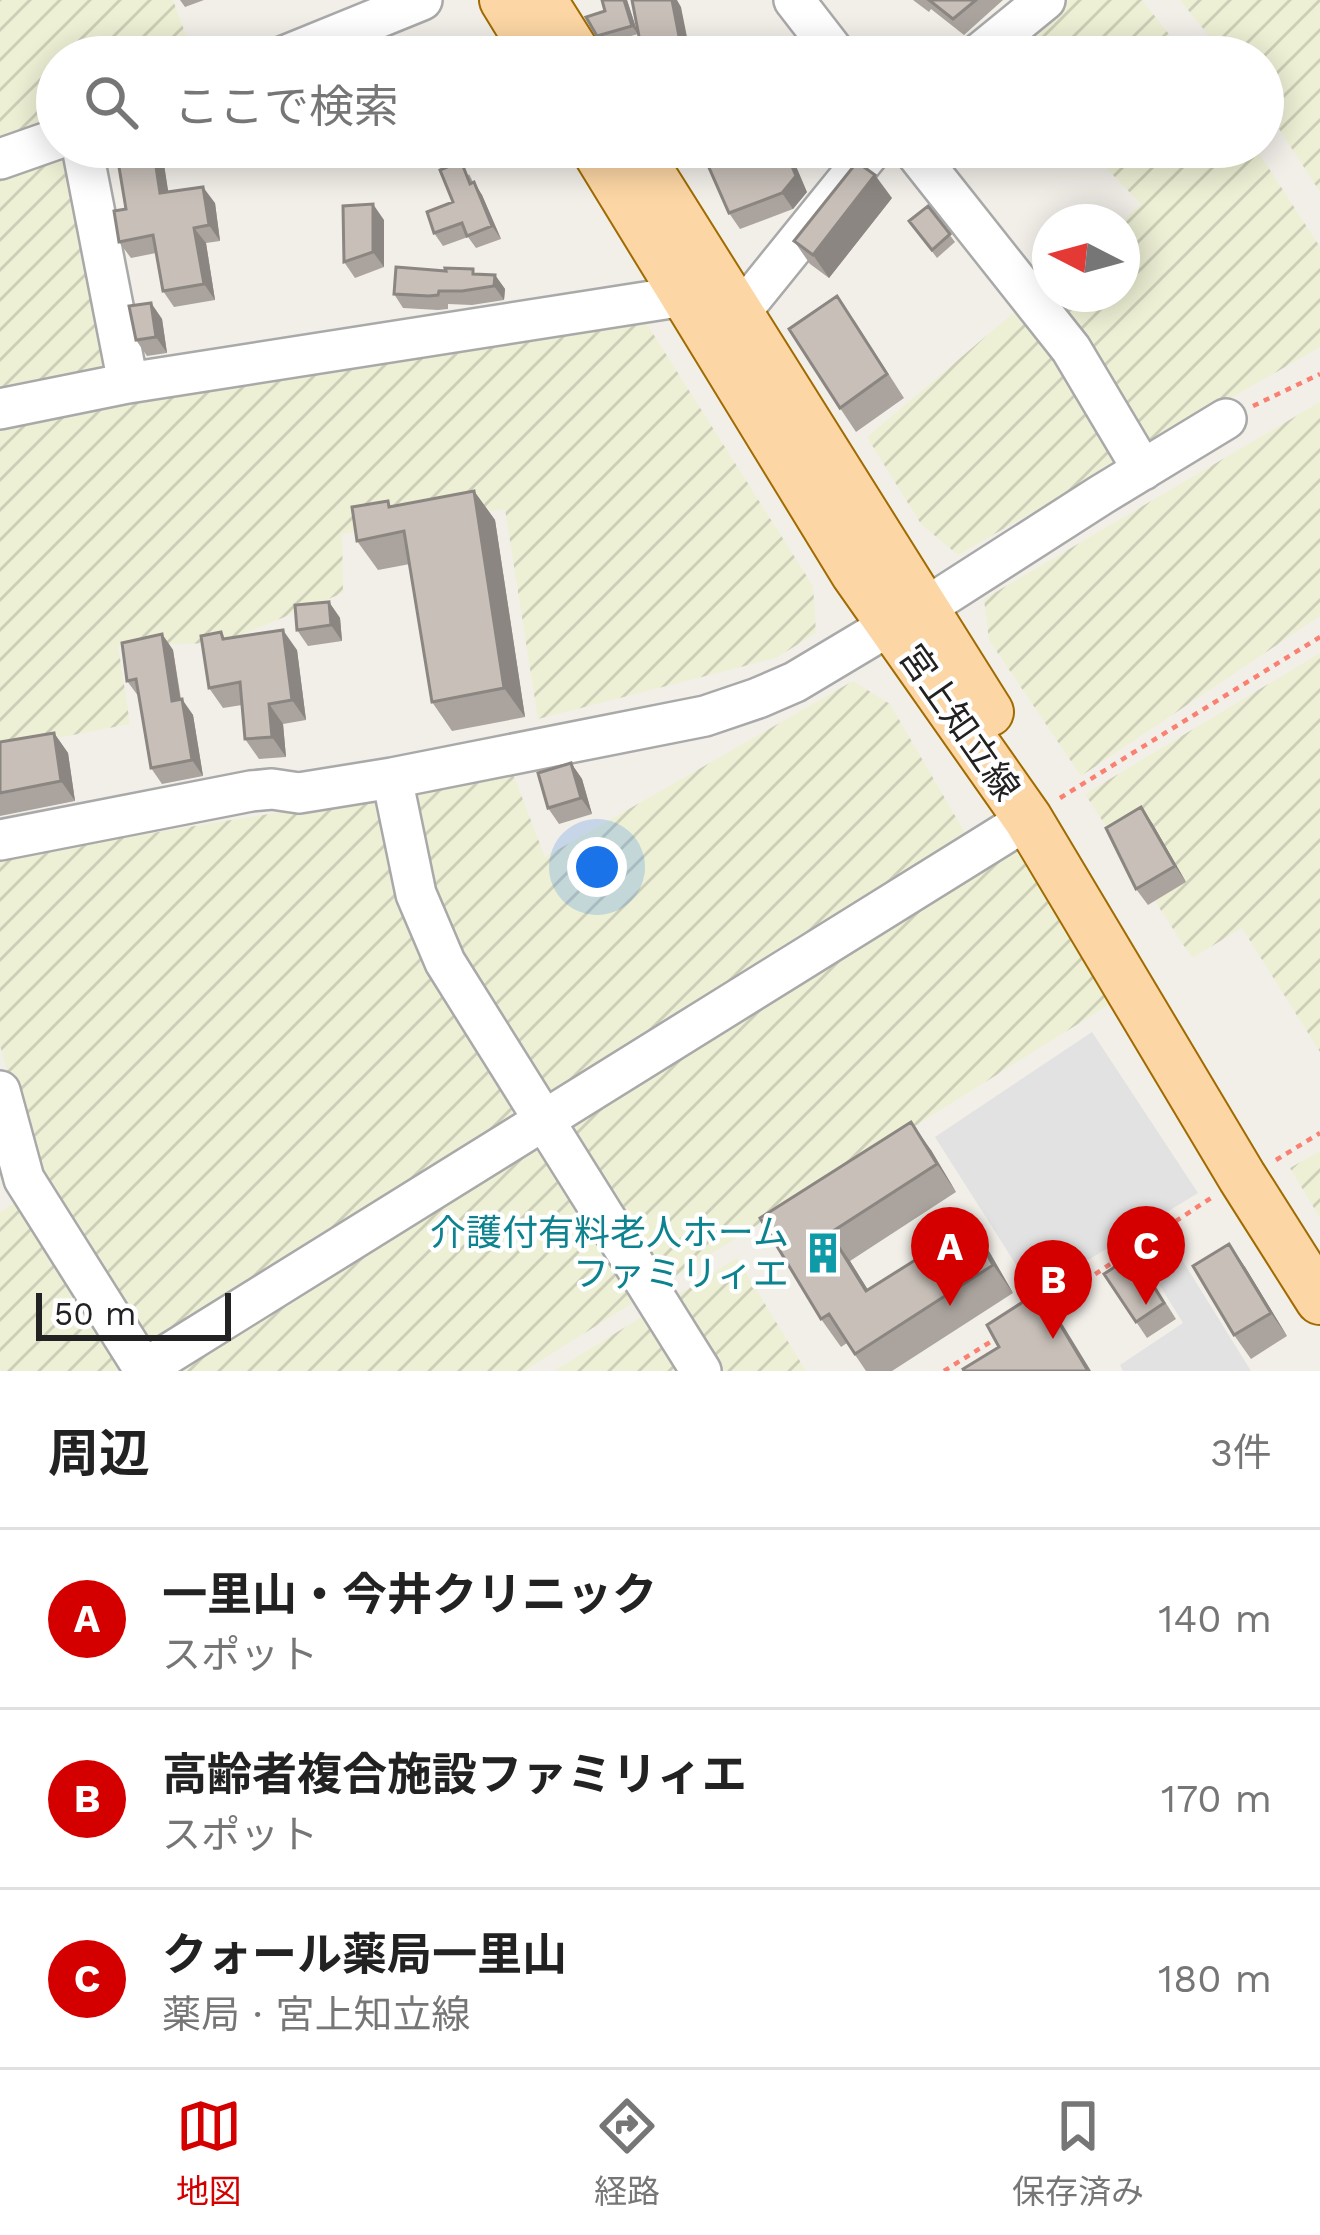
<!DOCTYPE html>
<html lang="ja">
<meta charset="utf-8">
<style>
:root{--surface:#fff;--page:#f2f2f2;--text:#222;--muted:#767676;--line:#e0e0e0;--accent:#d40000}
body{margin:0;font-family:"Work Sans","Noto Sans JP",sans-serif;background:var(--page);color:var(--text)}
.compass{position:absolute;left:1032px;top:204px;width:108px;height:108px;border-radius:50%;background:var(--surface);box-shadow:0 6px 30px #0003;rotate:276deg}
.scale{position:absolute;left:36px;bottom:30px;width:195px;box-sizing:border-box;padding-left:12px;border:6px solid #222;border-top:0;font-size:33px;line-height:42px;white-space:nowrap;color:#222;-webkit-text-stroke:9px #fff;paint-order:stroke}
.you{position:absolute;left:597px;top:867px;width:42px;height:42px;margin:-30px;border:9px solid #fff;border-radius:50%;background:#1a73e8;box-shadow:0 0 0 18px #1a73e833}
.badge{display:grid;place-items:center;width:78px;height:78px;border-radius:50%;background:var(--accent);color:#fff;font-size:39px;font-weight:700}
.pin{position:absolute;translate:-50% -99px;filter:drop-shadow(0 3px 6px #0008)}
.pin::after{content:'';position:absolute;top:63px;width:42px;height:36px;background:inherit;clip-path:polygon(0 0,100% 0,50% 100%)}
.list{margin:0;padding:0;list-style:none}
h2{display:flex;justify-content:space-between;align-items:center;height:156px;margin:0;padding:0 48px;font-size:51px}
h2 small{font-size:39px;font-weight:400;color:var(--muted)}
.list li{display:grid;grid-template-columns:78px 1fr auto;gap:36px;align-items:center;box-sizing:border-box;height:180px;padding:0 48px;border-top:3px solid var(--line)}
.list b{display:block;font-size:45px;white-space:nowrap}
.list p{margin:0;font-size:39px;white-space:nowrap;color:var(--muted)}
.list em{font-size:39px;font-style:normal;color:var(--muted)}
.icon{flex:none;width:66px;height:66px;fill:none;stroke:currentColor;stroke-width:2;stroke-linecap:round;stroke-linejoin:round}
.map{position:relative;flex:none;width:1320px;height:1371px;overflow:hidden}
.search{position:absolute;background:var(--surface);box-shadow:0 6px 30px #0003;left:36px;right:36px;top:36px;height:132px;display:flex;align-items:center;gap:30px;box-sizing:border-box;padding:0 42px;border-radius:66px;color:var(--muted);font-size:45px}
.sheet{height:696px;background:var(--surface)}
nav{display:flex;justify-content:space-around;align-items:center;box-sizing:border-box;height:168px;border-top:3px solid var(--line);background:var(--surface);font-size:33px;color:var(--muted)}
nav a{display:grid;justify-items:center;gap:6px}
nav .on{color:var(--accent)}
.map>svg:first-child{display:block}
</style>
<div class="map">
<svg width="1320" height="1371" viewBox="0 0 1320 1371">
<defs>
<pattern id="farmland-furrows" width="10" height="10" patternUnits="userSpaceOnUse" patternTransform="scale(3)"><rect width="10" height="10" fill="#eef0d5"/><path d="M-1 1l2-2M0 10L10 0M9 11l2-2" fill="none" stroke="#ccceb7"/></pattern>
</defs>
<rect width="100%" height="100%" fill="#f2efe9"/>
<path fill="url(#farmland-furrows)" d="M 0,0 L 173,0 L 194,57 L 57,57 L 57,124 L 0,145 Z
M 1070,0 L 1142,0 L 1187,57 L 1001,56 Z
M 1180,0 L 1320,0 L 1320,192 L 1263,104 L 1263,57 L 1226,57 Z
M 1086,147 L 1255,147 L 1320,247 L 1320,347 L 958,555 L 921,524 L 867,437 L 1050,282 L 1050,294 L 1122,294 L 1121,222 L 1141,204 Z
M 62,158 L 113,369 L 0,393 L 0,178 Z
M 643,318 L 813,586 L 816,633 L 776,658 L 538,719 L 505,509 L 342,534 L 343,593 L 221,643 L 118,645 L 130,724 L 0,749 L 0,428 L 142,398 Z
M 1320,402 L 1320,616 L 1081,776 L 989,640 L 984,599 Z
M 1320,653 L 1320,1052 L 1242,928 L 1192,958 L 1085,794 Z
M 853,681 L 890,704 L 968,838 L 148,1354 L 36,1181 L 0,1045 L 0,858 L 513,774 L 545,857 Z
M 1012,843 L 1110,1004 L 524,1371 L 167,1371 Z
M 1320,1151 L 1320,1218 L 1290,1168 Z
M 20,1199 L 124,1366 L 116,1371 L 0,1371 L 0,1212 Z
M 737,1258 L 806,1371 L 554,1371 Z"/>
<path fill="#e2e2e2" d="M 1092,1032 L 1198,1193 L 1034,1293 L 935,1137 Z
M 1171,1242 L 1251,1371 L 1123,1371 L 1120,1365 L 1183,1323 L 1144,1260 Z"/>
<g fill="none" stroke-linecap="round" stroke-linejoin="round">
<g stroke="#a9a9a9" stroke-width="44">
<path id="minor" d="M 794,0 L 838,57
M 282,57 L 422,0
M 975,57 L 1045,0
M 82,147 L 128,383
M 911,147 L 1071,349 L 1143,470
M 0,159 L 57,139
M 739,314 L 874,147
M 0,409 L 128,383 L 684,296
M 392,778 L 416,894 L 445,962 L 701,1371
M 0,840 L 251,791 L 272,789 L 299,793 L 392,778 L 705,716 L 758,698 L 795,682 L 892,624 L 925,608 L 1101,495 L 1226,419
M 0,1091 L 24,1179 L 145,1371
M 141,1371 L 1028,819"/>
</g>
<g stroke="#a06b00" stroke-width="52">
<path id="major" d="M 504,0 L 539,57
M 542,0 L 578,57
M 594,147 L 855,573 L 1028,819 L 1242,1177 L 1320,1300
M 634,147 L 989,712"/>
</g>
<path stroke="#fa8072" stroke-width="4.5" stroke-dasharray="6 6" stroke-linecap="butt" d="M 1253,406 L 1320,374
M 1060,798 L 1320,637
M 1276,1160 L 1320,1133
M 1045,1307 L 1211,1198
M 944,1371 L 995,1339"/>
<use href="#minor" stroke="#fff" stroke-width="39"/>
<use href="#major" stroke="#fcd6a4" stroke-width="48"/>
</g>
<path fill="#aba49e" d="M 180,0 L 204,0 L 185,7 Z
M 602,0 L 627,0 L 638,34 L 603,44 L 586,17 L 605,11 Z
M 913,0 L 1003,0 L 964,35 L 931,9 L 929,12 Z
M 118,147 L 174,147 L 175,156 L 163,158 L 168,192 L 215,203 L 220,241 L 206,243 L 215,300 L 174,307 L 163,291 L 156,253 L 131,258 L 119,242 L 126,209 Z
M 707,163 L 807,192 L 793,209 L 740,229 L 729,213 Z
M 469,174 L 473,182 L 482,195 L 501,239 L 476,248 L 468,237 L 443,246 L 434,233 Z
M 892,198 L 829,278 L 810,264 L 794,241 Z
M 928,206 L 955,242 L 937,258 L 909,221 Z
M 384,220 L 384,267 L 355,278 L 344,262 Z
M 495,275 L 505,289 L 504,300 L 472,305 L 448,304 L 448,309 L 438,310 L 403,308 L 394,294 Z
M 151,303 L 162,319 L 167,353 L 147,356 L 136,340 Z
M 854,320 L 904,398 L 856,432 L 840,408 Z
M 474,491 L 495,520 L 525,717 L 452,731 L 432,702 L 410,564 L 378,570 L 357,541 L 391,506 Z
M 329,602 L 340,618 L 342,641 L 308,646 L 297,630 Z
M 162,634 L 173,650 L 181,699 L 193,715 L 203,776 L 162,784 L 151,768 L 139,697 L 127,681 Z
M 226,638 L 297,650 L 306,720 L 283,724 L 286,757 L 259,759 L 245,739 L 242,705 L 223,708 L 209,688 Z
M 54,733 L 68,753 L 75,801 L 0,816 L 0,742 Z
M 571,763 L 582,779 L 592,814 L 559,824 L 548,808 Z
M 1152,823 L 1186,882 L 1148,905 L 1136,889 Z
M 931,1150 L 956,1192 L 850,1261 L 868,1290 L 971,1225 L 990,1253 L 1013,1293 L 892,1371 L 866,1371 L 847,1343 L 841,1347 L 821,1319 L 760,1218 Z
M 1245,1267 L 1287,1336 L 1251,1359 L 1234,1335 Z
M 1145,1270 L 1176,1319 L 1147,1338 L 1104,1274 Z"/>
<path fill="#8b8681" d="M 624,0 L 627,0 L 638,34 L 632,26 Z
M 672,0 L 677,0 L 681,7 L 691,57 L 683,57 Z
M 153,147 L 155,147 L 163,158 L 171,209 L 160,193 Z
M 784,147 L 788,147 L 807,192 L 793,209 L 782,193 Z
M 875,175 L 892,198 L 829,278 L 813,255 Z
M 474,182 L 482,195 L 501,239 L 492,226 Z
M 203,187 L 215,203 L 220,241 L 209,225 Z
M 373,204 L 384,220 L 384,267 L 373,252 Z
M 194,228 L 206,243 L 215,300 L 204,284 Z
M 495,275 L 505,289 L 504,300 L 494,286 Z
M 151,303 L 162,319 L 167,353 L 156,337 Z
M 474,491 L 495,520 L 525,717 L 504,688 Z
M 329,602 L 340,618 L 342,641 L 331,625 Z
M 283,630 L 297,650 L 306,720 L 292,700 Z
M 162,634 L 173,650 L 183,717 L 172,701 Z
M 182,699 L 193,715 L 203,776 L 192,760 Z
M 269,704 L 283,724 L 286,757 L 272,737 Z
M 54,733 L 68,753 L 75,801 L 61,781 Z
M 571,763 L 582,779 L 592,814 L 581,798 Z
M 1141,807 L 1152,823 L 1186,882 L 1175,866 Z
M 911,1122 L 931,1150 L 956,1192 L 937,1164 Z
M 971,1225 L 990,1253 L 1013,1293 L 993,1265 Z
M 830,1233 L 850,1261 L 886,1319 L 866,1291 Z
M 1229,1244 L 1245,1267 L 1287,1336 L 1271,1313 Z
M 1040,1291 L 1061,1322 L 1091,1371 L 1088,1371 Z"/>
<path fill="#c7bfb8" stroke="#8b8681" stroke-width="3" d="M 602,0 L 624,0 L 632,26 L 597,36 L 586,17 L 605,11 Z
M 632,0 L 672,0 L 683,57 L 687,57 L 643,57 Z
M 929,0 L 976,0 L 953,19 Z
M 118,147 L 153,147 L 160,193 L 203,187 L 209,225 L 194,228 L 204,284 L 163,291 L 153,235 L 119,242 L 114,211 L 126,209 L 117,155 L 120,155 Z
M 746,147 L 784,147 L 796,176 L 782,193 L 729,213 L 707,163 Z
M 461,161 L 470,184 L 474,182 L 492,226 L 467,236 L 462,223 L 434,233 L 427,212 L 453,202 L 440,170 Z
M 857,162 L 875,175 L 813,255 L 794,241 Z
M 373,204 L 373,252 L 344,262 L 343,206 Z
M 928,206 L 950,234 L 932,250 L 909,221 Z
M 396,267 L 446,271 L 445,268 L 473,269 L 473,274 L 495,275 L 494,286 L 462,291 L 439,291 L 438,295 L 429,296 L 394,294 Z
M 837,296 L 887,374 L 840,408 L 789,329 Z
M 151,303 L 156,337 L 136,340 L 129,306 Z
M 474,491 L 504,688 L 432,702 L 404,531 L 357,541 L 352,507 L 388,501 L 389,507 Z
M 329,602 L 331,625 L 297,630 L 295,605 Z
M 283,630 L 292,700 L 269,704 L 272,737 L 245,739 L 240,682 L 209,688 L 201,636 L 221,632 L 223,639 Z
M 162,634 L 172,701 L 182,699 L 192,760 L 151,768 L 136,679 L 127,681 L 122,643 Z
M 54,733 L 61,781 L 0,793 L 0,742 Z
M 571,763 L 581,798 L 548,808 L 538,773 Z
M 1141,807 L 1175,866 L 1136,889 L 1106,828 Z
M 911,1122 L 937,1164 L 830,1233 L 866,1291 L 971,1225 L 993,1265 L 855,1354 L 829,1314 L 821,1319 L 760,1218 Z
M 1229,1244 L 1271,1313 L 1234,1335 L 1193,1266 Z
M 1134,1254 L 1164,1303 L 1136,1322 L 1104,1274 Z
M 1040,1291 L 1088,1371 L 964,1371 L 963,1369 L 999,1347 L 987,1325 Z"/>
<defs>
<g id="building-bare" transform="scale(3.24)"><path d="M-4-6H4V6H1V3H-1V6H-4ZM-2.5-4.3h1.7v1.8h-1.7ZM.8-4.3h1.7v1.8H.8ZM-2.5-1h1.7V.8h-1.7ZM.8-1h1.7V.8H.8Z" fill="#0f9aa8" stroke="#fff" stroke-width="2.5" paint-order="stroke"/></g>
</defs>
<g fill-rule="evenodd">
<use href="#building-bare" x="823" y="1253"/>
</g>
<g text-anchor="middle" stroke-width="9" stroke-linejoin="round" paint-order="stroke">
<g font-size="36" fill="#222" stroke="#fff">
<text transform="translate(960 722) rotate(55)" y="13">宮上知立線</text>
</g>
<g font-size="36" fill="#0d838f" stroke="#fff" text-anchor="end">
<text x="789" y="1245">介護付有料老人ホーム<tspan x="789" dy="41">ファミリィエ</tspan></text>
</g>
</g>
</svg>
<svg class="compass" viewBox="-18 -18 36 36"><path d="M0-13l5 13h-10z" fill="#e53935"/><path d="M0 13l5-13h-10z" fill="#767676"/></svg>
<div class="scale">50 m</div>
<div class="you"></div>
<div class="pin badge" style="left:950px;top:1306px">A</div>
<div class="pin badge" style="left:1053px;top:1339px">B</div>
<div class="pin badge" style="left:1146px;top:1305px">C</div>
<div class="search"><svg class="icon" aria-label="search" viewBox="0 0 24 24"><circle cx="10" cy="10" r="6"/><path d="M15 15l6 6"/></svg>ここで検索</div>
</div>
<section class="sheet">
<h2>周辺<small>3件</small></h2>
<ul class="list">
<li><span class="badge">A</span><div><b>一里山・今井クリニック</b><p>スポット</p></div><em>140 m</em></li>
<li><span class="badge">B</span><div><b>高齢者複合施設ファミリィエ</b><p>スポット</p></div><em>170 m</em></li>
<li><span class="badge">C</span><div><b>クォール薬局一里山</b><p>薬局 · 宮上知立線</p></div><em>180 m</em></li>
</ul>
</section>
<nav>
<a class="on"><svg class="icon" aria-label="map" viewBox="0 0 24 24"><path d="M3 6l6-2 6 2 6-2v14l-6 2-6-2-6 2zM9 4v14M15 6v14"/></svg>地図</a>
<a><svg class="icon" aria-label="directions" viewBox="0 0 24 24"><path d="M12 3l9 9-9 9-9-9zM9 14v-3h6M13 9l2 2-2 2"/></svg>経路</a>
<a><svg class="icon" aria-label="saved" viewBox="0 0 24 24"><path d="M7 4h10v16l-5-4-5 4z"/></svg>保存済み</a>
</nav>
